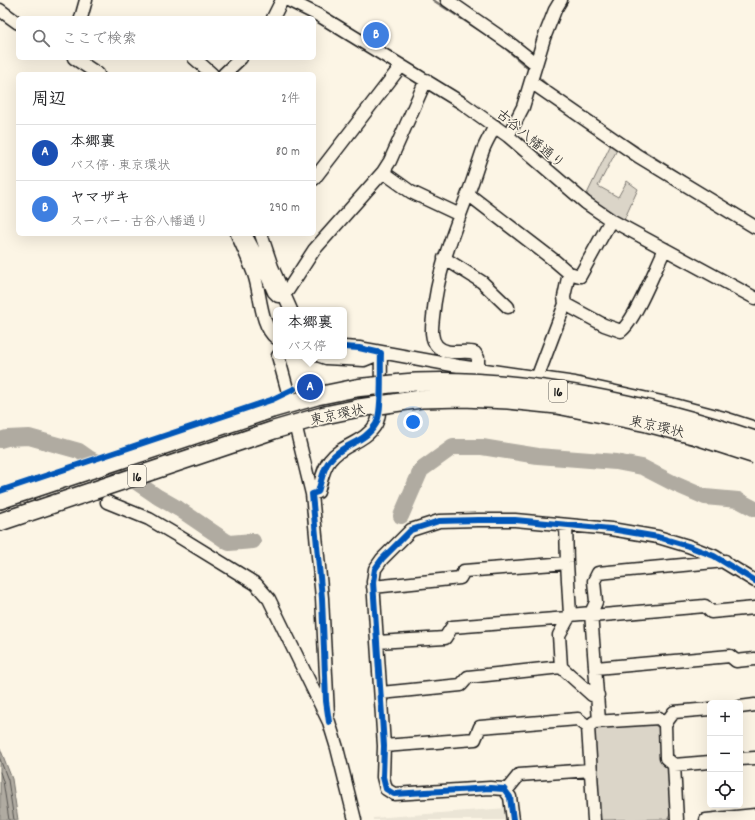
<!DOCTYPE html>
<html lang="ja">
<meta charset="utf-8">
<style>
:root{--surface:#fff;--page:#f2f2f2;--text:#202124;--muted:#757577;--line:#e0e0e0;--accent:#0f766e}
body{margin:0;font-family:Dekko,"Klee One",sans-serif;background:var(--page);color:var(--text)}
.controls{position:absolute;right:12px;bottom:12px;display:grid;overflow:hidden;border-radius:6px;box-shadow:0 4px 16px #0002}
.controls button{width:36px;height:36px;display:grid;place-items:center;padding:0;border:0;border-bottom:1px solid var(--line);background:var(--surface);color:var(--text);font:20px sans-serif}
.you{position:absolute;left:413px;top:422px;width:14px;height:14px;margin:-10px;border:3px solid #fff;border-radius:50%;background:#1a73e8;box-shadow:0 0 0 6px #1a73e833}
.badge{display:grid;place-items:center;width:26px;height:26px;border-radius:50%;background:var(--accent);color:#fff;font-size:13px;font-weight:700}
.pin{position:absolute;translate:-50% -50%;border:2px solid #fff;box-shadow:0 1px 4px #0006}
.popup{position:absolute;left:273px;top:307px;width:74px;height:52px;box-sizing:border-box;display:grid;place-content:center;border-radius:6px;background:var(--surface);filter:drop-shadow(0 1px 3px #0005);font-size:13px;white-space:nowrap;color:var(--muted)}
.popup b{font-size:15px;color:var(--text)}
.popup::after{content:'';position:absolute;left:50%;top:100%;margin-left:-8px;border:8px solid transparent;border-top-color:var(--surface)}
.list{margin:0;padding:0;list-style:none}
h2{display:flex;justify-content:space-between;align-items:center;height:52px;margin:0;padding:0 16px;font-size:17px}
h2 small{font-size:13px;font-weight:400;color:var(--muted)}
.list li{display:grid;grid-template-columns:26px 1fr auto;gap:12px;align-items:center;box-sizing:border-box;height:56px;padding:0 16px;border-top:1px solid var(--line)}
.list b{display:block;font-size:15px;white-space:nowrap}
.list p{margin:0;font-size:13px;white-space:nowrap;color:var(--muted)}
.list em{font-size:13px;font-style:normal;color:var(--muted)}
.icon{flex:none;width:22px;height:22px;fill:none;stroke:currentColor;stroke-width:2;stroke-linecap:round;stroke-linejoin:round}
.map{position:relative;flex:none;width:755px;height:820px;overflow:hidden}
.search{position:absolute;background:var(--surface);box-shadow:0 4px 16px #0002;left:16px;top:16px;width:300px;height:44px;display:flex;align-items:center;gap:10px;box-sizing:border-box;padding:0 14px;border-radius:6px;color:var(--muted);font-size:15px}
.panel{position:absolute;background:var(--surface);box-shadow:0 4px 16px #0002;left:16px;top:72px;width:300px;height:164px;border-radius:6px}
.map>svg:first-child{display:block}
</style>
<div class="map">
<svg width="755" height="820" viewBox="0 0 755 820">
<rect width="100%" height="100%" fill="#fcf5e5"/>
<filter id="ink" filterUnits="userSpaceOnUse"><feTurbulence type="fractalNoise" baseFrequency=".025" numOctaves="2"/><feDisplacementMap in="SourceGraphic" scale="8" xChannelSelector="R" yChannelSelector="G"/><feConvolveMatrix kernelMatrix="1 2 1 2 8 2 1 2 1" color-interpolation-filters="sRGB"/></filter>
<g filter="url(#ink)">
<path fill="#ebe5d6" d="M 507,808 L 508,820 L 373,820 L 373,818 Z"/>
<path fill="#dbd5c8" stroke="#7c7872" d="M 612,142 L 619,146 L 598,186 L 618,197 L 627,181 L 638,189 L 624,220 L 604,209 L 586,196 Z
M 653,724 L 659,728 L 662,763 L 668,768 L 672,810 L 667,819 L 602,820 L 599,818 L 594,728 Z"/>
<path fill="#b0aba1" stroke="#75726c" d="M 0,748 L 12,779 L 18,820 L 0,820 Z"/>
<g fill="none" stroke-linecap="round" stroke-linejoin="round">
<path stroke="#575551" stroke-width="1" d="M 0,759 L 8,780 L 14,820
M 0,772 L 3,781 L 9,820"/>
<path stroke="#75726c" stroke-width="2.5" d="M 433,0 L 499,43
M 503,46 L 529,69
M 539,78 L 551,89
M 621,137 L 637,147
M 644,151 L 700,187"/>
<path stroke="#b0aba1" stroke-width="16" d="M 0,440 L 7,438 L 29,437 L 79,451 L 89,458 L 136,482 L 158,497 L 179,509 L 229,543 L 253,541
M 401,516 L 421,470 L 453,447 L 482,447 L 538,456 L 616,462 L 642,467 L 675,484 L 705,497 L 738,500 L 755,509"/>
<g stroke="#1c1c1c" stroke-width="15">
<path id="minor" d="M 288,0 L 320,16 L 462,103 L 508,136 L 586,203 L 611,220 L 755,298
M 447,0 L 512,45 L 536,64
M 0,10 L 18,23
M 81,18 L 86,0
M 273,18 L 282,0
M 74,58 L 98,74
M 194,58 L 212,74
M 224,74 L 241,58
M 531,82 L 638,156 L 755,227
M 508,136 L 523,107 L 544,38 L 555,10 L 561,0
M 383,172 L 411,192 L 460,215
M 314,179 L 401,66
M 468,194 L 555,261 L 569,273 L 580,276 L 611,220
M 237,234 C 243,247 249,261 254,274 C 261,294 260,325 276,338
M 261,234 L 272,267 L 283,292
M 247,238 L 264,269 L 274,292 L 278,296 L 284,296
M 444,258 L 482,282 L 508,307
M 565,304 L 604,325 L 621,331 C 635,321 656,267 665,249
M 291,310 L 283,292 L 288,290 L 314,250 L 383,172 L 390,161 L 426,80
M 344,347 L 359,348 L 458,366 L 575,383 L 671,404 L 724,418 L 755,428
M 278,356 L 291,403
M 320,356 L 326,358 L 364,360 L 381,353
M 478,369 L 478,358 L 475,353 C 463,349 448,357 437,346 C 430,338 432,327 433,317 C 437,272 453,233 469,191 C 474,178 478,164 483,150 C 486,142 491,134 495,126
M 537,378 L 565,304 L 564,297 L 569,273
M 295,424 L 312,494 L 322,598 L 328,714
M 312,494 L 318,492 C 321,482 323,468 330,460 C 342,444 365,443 376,424 C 383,411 380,369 381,353
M 107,502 L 149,519 L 178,536 L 256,584 L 269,599 L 329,722 L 337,748 L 355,820
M 566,525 L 567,563 L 570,615 L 591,613 L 599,721
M 373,587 L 460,578 L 464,571 L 567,563
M 591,613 L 596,602 L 594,581 L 598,573 L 725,561
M 592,616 L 705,606 L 711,612 L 755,608
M 377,642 L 445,638 L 452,627 L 568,618
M 561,667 L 559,635 L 570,615
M 596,668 L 730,656 L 736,661 L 755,659
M 381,693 L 461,685 L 468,677 L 561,667 L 592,695 L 598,695
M 740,707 L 755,705
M 665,724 L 674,712 L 710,709
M 588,727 L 594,820
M 384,746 L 475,739 L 480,727 L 578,719 L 588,727 L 594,722 L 659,718 L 665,724 L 666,758 L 674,765 L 677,820
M 740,759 L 755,758
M 674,765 L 710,762
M 506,791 L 519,775 L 591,770
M 513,820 L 510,797 L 504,789 L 490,788 L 394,794 L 386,789 L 383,777 L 384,746 L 373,582 L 375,569 L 382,559 L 411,530 L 439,521 L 478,520 L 515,520 L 611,529 L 658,537 L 688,546 L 714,556 L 755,581
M 706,820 L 755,815"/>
</g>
<g stroke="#1c1c1c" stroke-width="20">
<path id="highway" d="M 0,500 L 272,409 L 317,396 L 356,388
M 0,522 L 274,430 L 325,415 L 359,408"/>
</g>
<use href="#minor" stroke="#fcf5e5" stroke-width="12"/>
<use href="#highway" stroke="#fcf5e5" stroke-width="17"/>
<g stroke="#1c1c1c" stroke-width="20" stroke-linecap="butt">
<path id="highway-bridge" d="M 356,388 C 376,386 396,383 416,382 C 526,377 651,405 755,440
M 359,408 L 421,399 L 463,398 L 508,400 L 557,405 L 647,423 L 693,435 L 755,455"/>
</g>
<use href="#highway-bridge" stroke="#fcf5e5" stroke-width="17"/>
<g stroke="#fcf5e5" stroke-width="8">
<path id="cycleway" d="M 0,491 L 271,400 L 294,389
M 329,722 L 326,701 L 322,598 L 312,494 L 318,492 C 321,482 323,468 330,460 C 342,444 365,443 376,424 C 383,411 380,369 381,353 L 359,348 L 344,347
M 513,820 L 510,797 L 504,789 L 490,788 L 394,794 L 386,789 L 383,777 L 384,746 L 373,582 L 375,569 L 382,559 L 411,530 L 439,521 L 478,520 L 515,520 L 611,529 L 658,537 L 688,546 L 714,556 L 755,581"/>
</g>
<use href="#cycleway" stroke="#0057b8" stroke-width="6"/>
</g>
</g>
<g text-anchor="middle" stroke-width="3" stroke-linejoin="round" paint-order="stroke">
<g fill="#fcf5e5" stroke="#5f5d58" stroke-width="1">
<rect x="549" y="380" width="18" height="22" rx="3"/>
<rect x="128" y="465" width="18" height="22" rx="3"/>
</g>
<g font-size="13" font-weight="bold" fill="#1c1c1c">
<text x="558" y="396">16</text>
<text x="137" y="481">16</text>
</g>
<g font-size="14" fill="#1c1c1c" stroke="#fcf5e5">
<text transform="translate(531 138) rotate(40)" y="5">古谷八幡通り</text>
<text transform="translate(337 414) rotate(-12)" y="5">東京環状</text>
<text transform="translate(657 426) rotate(13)" y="5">東京環状</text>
</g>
</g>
</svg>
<div class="controls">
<button>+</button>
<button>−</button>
<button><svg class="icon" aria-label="locate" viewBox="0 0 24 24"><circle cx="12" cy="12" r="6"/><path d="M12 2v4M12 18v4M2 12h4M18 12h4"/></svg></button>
</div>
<div class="you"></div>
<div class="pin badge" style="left:310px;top:387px;background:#1a4fb4">A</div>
<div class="popup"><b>本郷裏</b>バス停</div>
<div class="pin badge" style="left:376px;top:35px;background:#3f7fe0">B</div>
<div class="search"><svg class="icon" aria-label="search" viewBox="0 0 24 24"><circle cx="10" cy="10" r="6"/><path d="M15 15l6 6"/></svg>ここで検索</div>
<section class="panel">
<h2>周辺<small>2件</small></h2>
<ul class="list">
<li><span class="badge" style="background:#1a4fb4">A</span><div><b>本郷裏</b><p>バス停 · 東京環状</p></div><em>80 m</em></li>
<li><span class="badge" style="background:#3f7fe0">B</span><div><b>ヤマザキ</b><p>スーパー · 古谷八幡通り</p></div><em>290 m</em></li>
</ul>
</section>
</div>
